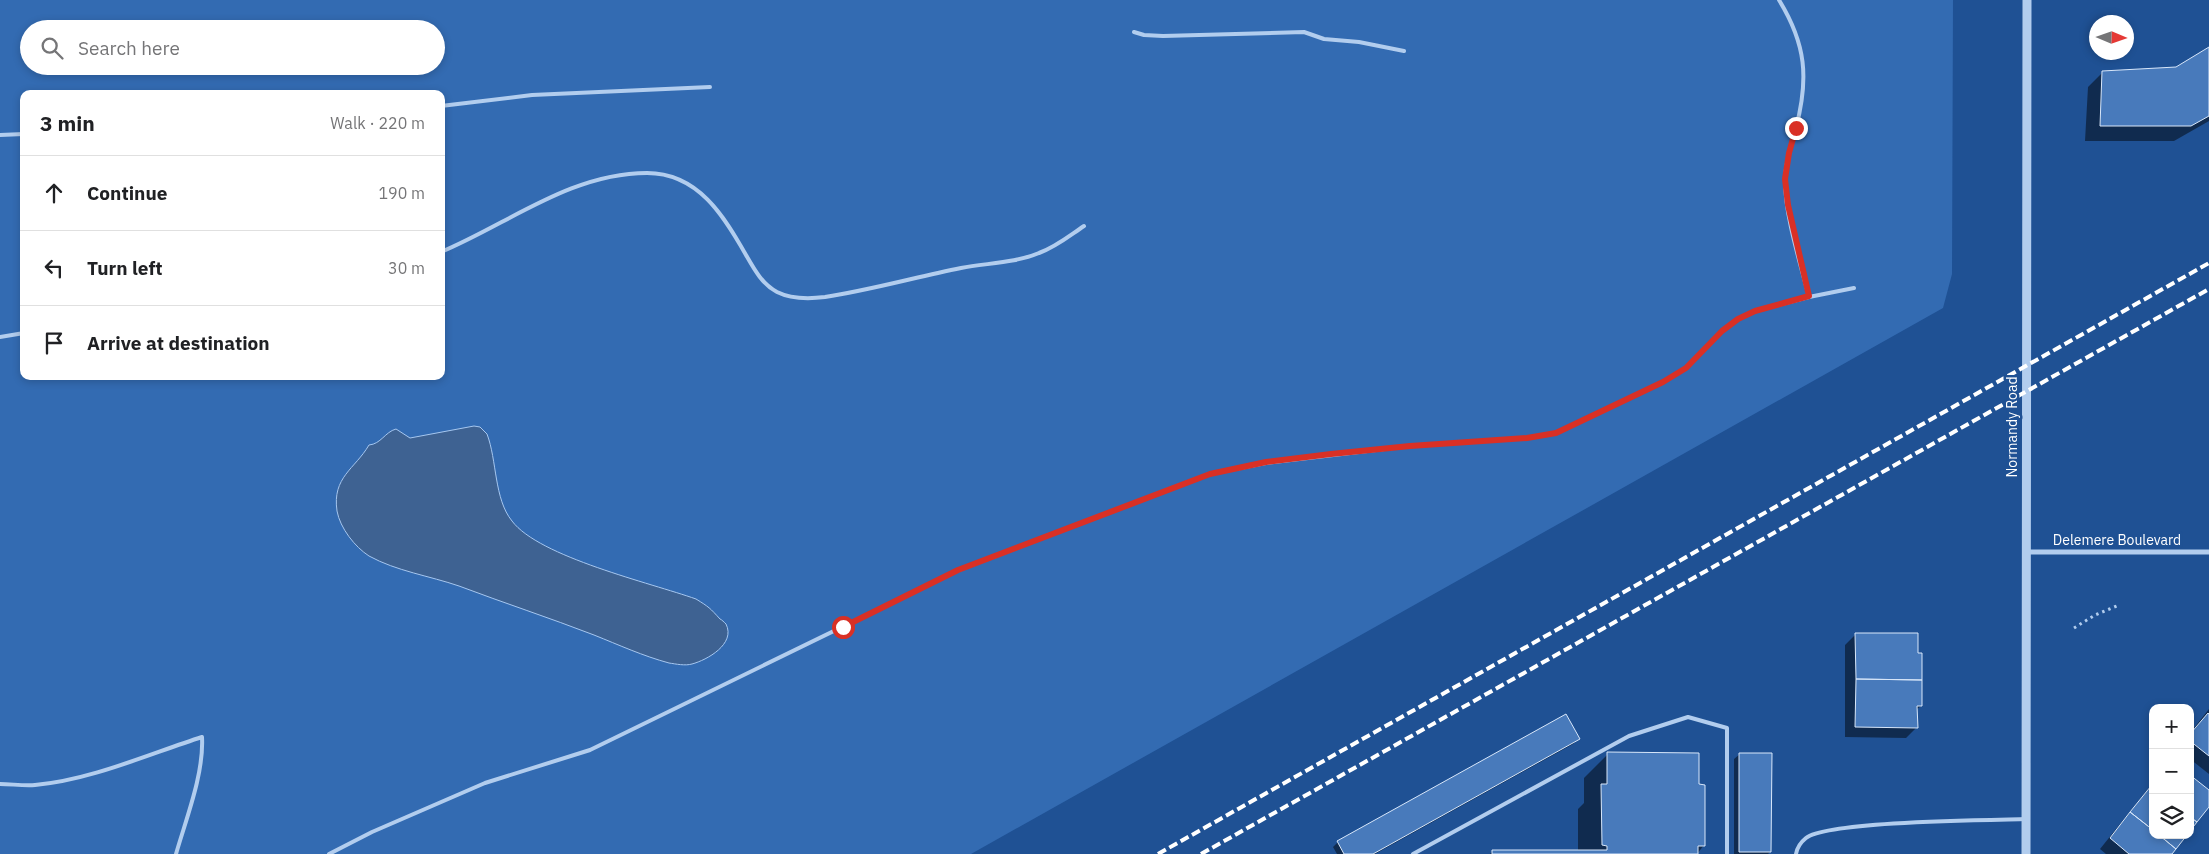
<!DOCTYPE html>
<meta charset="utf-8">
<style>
:root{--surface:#fff;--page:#f6f6f6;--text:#202124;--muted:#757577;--line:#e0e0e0}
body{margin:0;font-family:"IBM Plex Sans",sans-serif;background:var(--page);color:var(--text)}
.controls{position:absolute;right:15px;bottom:15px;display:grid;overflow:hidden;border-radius:10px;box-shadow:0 2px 8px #0003}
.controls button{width:45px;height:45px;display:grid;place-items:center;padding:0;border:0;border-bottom:1px solid var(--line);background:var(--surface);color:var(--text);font:25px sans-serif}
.compass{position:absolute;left:2089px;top:15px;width:45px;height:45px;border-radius:50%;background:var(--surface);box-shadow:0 2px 8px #0003;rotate:92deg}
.stop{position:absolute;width:15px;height:15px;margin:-11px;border:4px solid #d93025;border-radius:50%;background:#fff}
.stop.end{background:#d93025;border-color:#fff;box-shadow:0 1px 5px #0008}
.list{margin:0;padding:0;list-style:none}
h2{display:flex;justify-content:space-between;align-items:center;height:65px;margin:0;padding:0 20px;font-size:21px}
h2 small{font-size:16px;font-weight:400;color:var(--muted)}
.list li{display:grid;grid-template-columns:32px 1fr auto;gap:15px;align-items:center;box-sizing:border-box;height:75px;padding:0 20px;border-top:1px solid var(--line)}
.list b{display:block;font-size:19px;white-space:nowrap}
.list em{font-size:16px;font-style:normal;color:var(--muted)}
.icon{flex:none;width:28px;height:28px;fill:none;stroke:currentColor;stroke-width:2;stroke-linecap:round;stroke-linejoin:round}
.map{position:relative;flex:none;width:2209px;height:854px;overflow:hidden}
.search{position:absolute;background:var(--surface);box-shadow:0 2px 8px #0003;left:20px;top:20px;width:425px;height:55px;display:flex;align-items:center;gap:12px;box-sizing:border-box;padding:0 18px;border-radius:28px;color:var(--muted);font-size:19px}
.panel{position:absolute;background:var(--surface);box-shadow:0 2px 8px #0003;left:20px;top:90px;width:425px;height:290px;border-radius:10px}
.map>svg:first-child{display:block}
</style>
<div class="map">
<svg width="2209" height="854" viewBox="0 0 2209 854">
<rect width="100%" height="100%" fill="#1f5194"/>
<path fill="#336bb2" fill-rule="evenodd" d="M 0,0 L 1953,0 L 1952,274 L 1943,308 L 971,854 L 0,854 ZM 29,29 L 436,29 L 436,66 L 29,66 ZM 24,94 L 441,94 L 441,376 L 24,376 Z"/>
<path fill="#3e6292" stroke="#a6c7f0" d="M 474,426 L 480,427 L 487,434 C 497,460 494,499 512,521 C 539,557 651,583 696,599 C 709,607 710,608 720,619 C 721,619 725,623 726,624 C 736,644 707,660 692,664 C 685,666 676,664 669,663 C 643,656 619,645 594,635 C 550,618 504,603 459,586 C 430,576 396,571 369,556 C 355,547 340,528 337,511 C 332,477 355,469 369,445 C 381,444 385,432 396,429 L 410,438 Z"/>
<path fill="#0007" d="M 2209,49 L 2209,121 L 2174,141 L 2085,141 L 2088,87 L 2103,72 L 2176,68 Z
M 1856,634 L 1921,706 L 1916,710 L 1917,727 L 1906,738 L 1845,737 L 1845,645 Z
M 2209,709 L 2209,774 L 2190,759 L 2190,733 Z
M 1578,739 L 1573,744 L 1375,854 L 1337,854 L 1333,847 L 1338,842 Z
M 1608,754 L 1697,786 L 1704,845 L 1697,854 L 1490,854 L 1492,852 L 1578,852 L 1578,809 L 1584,803 L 1584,778 Z
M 1740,754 L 1770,852 L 1768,854 L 1734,854 L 1734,759 Z
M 2153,783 L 2153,835 L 2171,854 L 2106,854 L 2100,849 Z"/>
<path fill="#487abb" stroke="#d8e7fa" d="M 2209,47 L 2209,116 L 2191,126 L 2100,126 L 2102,71 L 2176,67 Z
M 1855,633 L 1918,633 L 1918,653 L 1922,653 L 1922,680 L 1856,679 Z
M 1856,679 L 1922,680 L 1922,706 L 1917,706 L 1918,728 L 1855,727 Z
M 2208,713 L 2209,714 L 2209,756 L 2190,741 L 2190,734 Z
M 1566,714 L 1580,739 L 1373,854 L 1344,854 L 1337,841 Z
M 1607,752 L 1699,753 L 1699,784 L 1705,785 L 1705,846 L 1698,846 L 1698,854 L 1492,854 L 1492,850 L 1607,850 L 1607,846 L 1602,845 L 1601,784 L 1607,784 Z
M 1739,753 L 1772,753 L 1771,852 L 1739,852 Z
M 2190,775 L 2209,790 L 2209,807 L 2197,822 L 2190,817 Z
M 2151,786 L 2153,788 L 2153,830 L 2130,812 Z
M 2130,812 L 2153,830 L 2153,835 L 2159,835 L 2176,849 L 2172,854 L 2129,854 L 2110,838 Z
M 2190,817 L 2197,822 L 2190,831 Z
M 2159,835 L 2187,835 L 2176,849 Z"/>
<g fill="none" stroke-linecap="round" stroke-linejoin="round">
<path stroke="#b2cdee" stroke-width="3" stroke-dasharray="2.5 4" stroke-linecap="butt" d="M 2074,628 L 2095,615 L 2119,605"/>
<path stroke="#b2cdee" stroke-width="4" d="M 1779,0 C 1806,44 1809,78 1796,128 C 1792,145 1785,162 1785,180 C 1785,216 1800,262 1809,297 L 1854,288
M 1134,32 L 1144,35 L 1163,36 L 1304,32 L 1324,39 L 1359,42 L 1404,51
M 441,106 L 532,95 L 710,87
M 0,135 L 24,134
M 441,252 C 508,224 571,173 647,173 C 698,173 724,216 746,255 C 754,269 762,284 777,292 C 791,299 809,299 825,297 C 871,290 916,277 961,268 C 987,263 1015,263 1039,253 C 1056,247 1069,236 1084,226
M 0,337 L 24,333
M 0,784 C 11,784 24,786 35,785 C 91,780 149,754 202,737 C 204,774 186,819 176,854
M 329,854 L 372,832 L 485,783 L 590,750 L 959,570 L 1167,490 L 1209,474 L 1266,463 L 1410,446 L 1527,438 L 1556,433 L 1663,382 L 1686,368 L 1722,331 L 1738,319 L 1755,311 L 1809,297
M 1413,854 L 1629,736 L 1688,717 L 1727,728 L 1727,854
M 1796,854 C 1797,848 1801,842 1806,838 C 1827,821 1990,820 2026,819"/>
<path stroke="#b2cdee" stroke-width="5" d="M 2026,552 L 2209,552"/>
<path stroke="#b2cdee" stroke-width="9" d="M 2026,854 L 2027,0"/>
<path stroke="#fff" stroke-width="4" stroke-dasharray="9 4" stroke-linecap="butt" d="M 1158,854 L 2209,263
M 1201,854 L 2209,289"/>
</g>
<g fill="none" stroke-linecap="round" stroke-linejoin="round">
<path stroke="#d93025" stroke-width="6" d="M 843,627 L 958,570 L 1210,474 L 1266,462 L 1331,454 L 1410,446 L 1527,438 L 1556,433 L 1663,382 L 1686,368 L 1722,331 L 1738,319 L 1755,311 L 1809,296 L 1788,205 L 1785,179 L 1789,153 L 1796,128"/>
</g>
<g text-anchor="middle" stroke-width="5" stroke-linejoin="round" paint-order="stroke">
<g font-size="14" fill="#fff" stroke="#1f5194">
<text transform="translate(2012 427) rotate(-90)" y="5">Normandy Road</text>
<text x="2117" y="545">Delemere Boulevard</text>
</g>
</g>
</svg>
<div class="controls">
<button>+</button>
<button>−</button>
<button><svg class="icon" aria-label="layers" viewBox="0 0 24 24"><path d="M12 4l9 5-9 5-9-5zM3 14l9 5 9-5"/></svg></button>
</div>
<svg class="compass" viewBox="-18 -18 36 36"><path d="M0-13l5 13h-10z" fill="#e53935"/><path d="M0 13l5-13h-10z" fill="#757577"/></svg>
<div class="stop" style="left:843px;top:627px"></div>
<div class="stop end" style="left:1796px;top:128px"></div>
<div class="search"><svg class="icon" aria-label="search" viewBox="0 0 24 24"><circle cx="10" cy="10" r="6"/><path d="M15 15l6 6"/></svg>Search here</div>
<section class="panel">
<h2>3 min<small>Walk · 220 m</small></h2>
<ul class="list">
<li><svg class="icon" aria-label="ahead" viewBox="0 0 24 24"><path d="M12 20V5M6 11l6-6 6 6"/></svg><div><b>Continue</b></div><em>190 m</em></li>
<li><svg class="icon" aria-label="left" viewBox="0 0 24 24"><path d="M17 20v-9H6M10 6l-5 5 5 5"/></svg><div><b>Turn left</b></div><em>30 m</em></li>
<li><svg class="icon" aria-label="arrive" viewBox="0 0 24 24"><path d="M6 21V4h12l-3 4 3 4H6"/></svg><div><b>Arrive at destination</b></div></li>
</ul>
</section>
</div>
